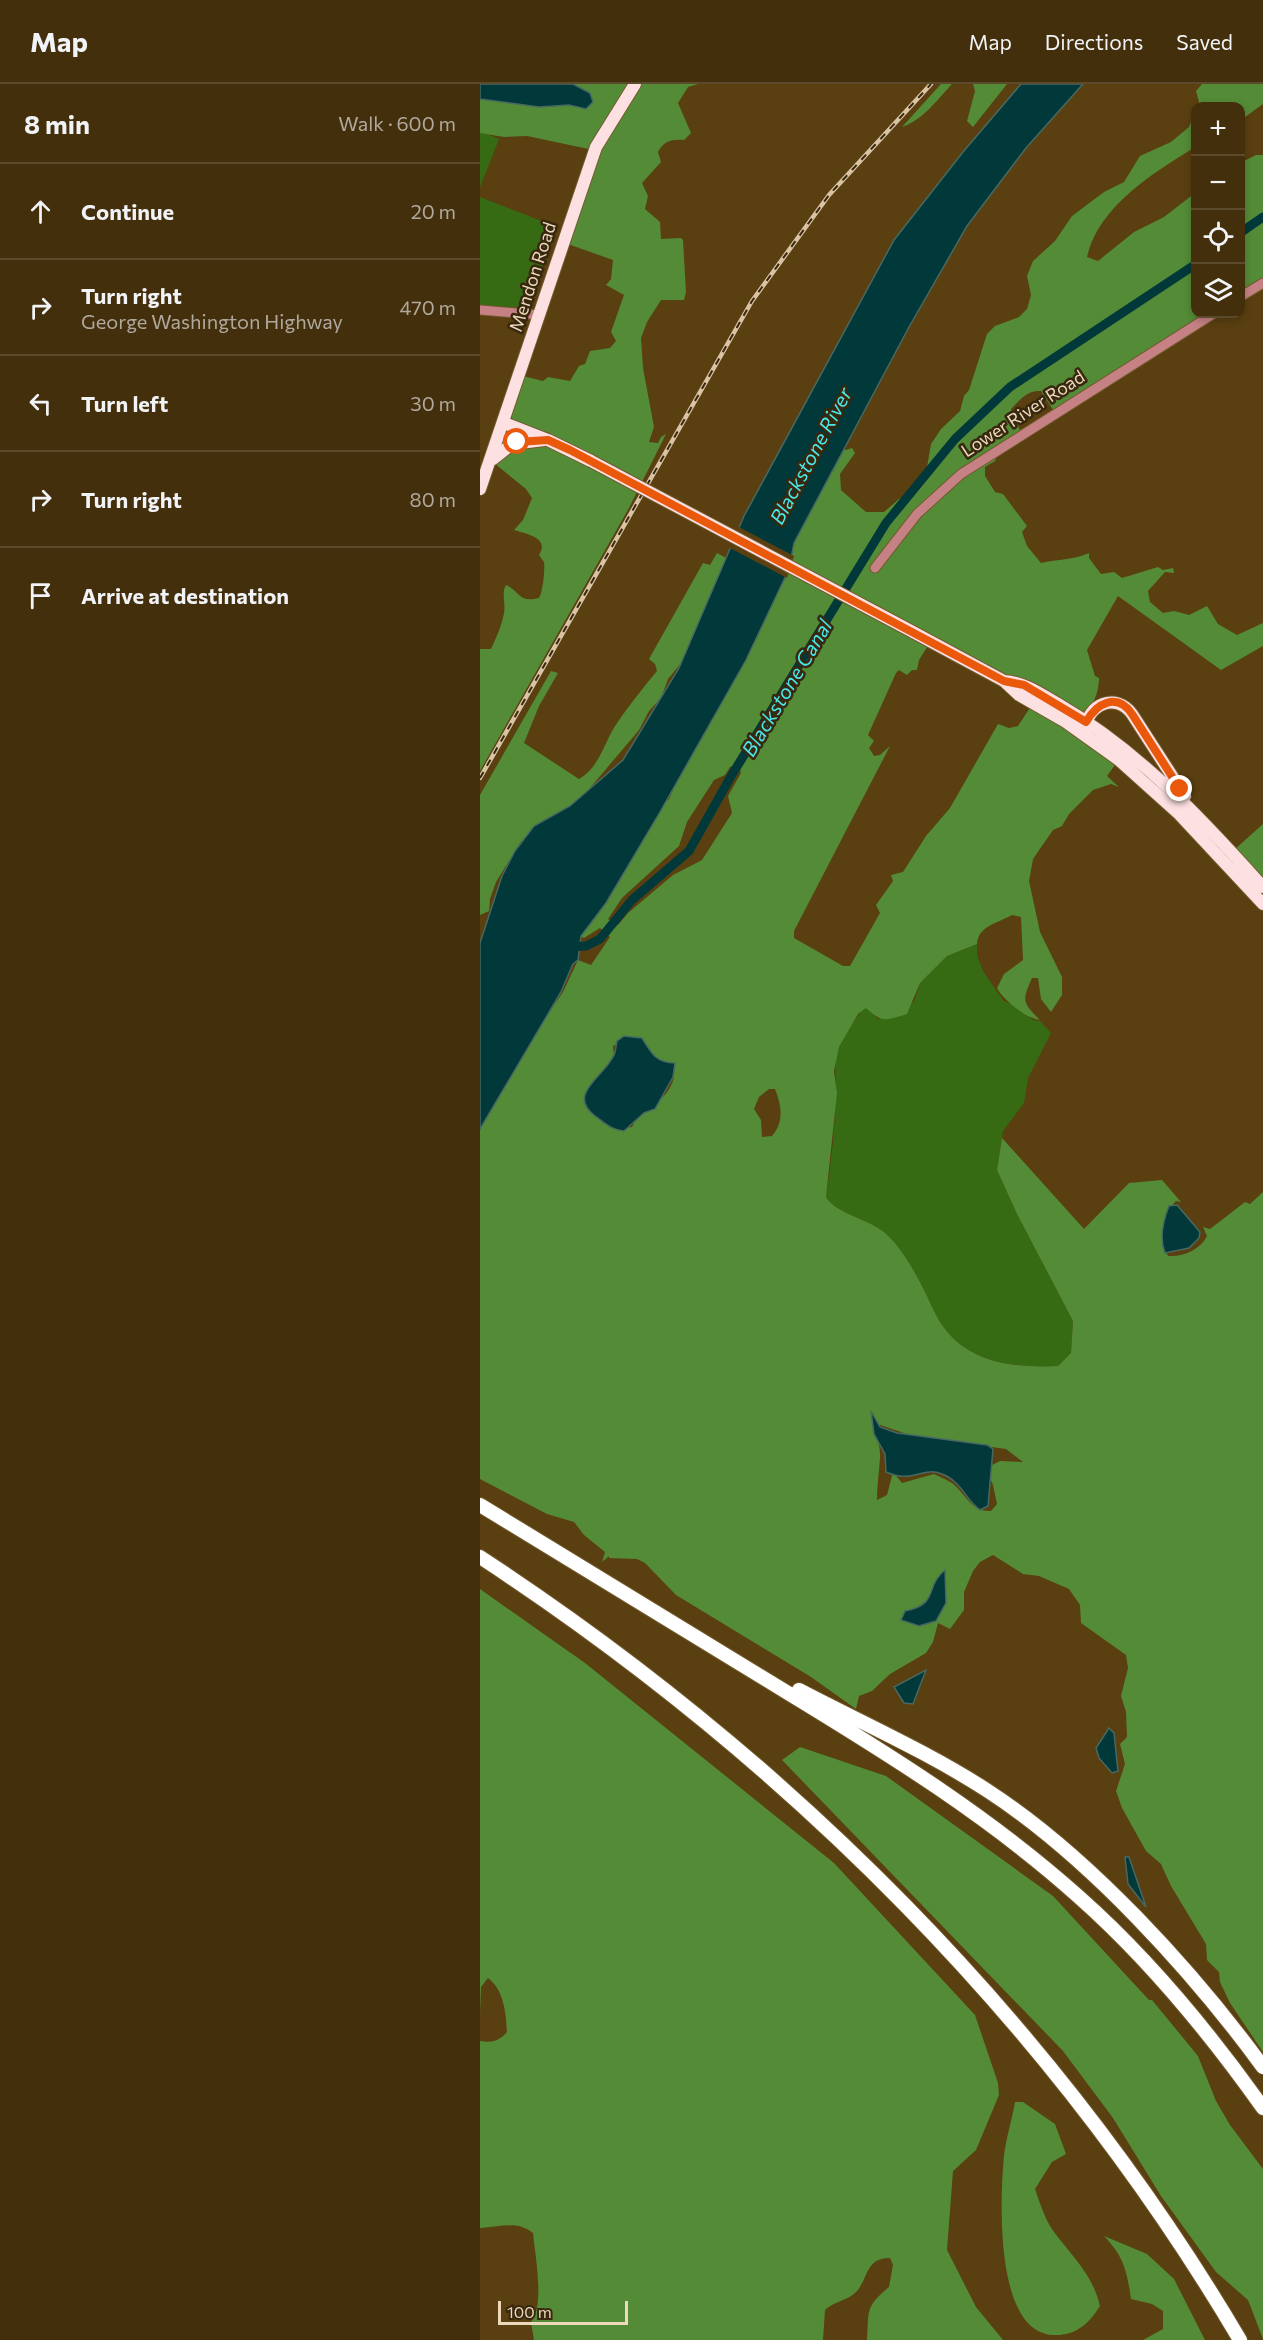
<!DOCTYPE html>
<meta charset="utf-8">
<style>
:root{--surface:#442f0c;--page:#4e3b1a;--text:#f1f3f6;--muted:#afa99d;--line:#5c4a2d}
body{margin:0;font-family:Commissioner,sans-serif;background:var(--page);color:var(--text)}
.controls{position:absolute;right:18px;top:18px;display:grid;overflow:hidden;border-radius:12px;box-shadow:0 3px 9px #0003}
.controls button{width:54px;height:54px;display:grid;place-items:center;padding:0;border:0;border-bottom:2px solid var(--line);background:var(--surface);color:var(--text);font:30px sans-serif}
.scale{position:absolute;left:18px;bottom:15px;width:130px;box-sizing:border-box;padding-left:6px;border:3px solid #edd8bb;border-top:0;font-size:16px;line-height:21px;white-space:nowrap;color:#edd8bb;-webkit-text-stroke:4px #38280f;paint-order:stroke}
.stop{position:absolute;width:18px;height:18px;margin:-14px;border:4px solid #ea580c;border-radius:50%;background:#fff}
.stop.end{background:#ea580c;border-color:#fff;box-shadow:0 2px 6px #0008}
.list{margin:0;padding:0;list-style:none}
h2{display:flex;justify-content:space-between;align-items:center;height:78px;margin:0;padding:0 24px;font-size:26px}
h2 small{font-size:20px;font-weight:400;color:var(--muted)}
.list li{display:grid;grid-template-columns:39px 1fr auto;gap:18px;align-items:center;box-sizing:border-box;height:96px;padding:0 24px;border-top:2px solid var(--line)}
.list b{display:block;font-size:22px;white-space:nowrap}
.list p{margin:0;font-size:20px;white-space:nowrap;color:var(--muted)}
.list em{font-size:20px;font-style:normal;color:var(--muted)}
.icon{flex:none;width:33px;height:33px;fill:none;stroke:currentColor;stroke-width:2;stroke-linecap:round;stroke-linejoin:round}
.map{position:relative;flex:none;width:783px;height:2256px;overflow:hidden}
header{display:flex;align-items:center;gap:36px;box-sizing:border-box;height:84px;padding:0 30px;background:var(--surface);border-bottom:2px solid var(--line)}
header strong{font-size:28px}
nav{display:flex;gap:33px;margin-inline-start:auto;font-size:21px}
main{display:flex}
aside{flex:1;background:var(--surface)}
.map>svg:first-child{display:block}
</style>
<header>
<strong>Map</strong>
<nav><a>Map</a><a>Directions</a><a>Saved</a></nav>
</header>
<main>
<aside>
<h2>8 min<small>Walk · 600 m</small></h2>
<ul class="list">
<li><svg class="icon" aria-label="ahead" viewBox="0 0 24 24"><path d="M12 20V5M6 11l6-6 6 6"/></svg><div><b>Continue</b></div><em>20 m</em></li>
<li><svg class="icon" aria-label="right" viewBox="0 0 24 24"><path d="M7 20v-9h11M14 6l5 5-5 5"/></svg><div><b>Turn right</b><p>George Washington Highway</p></div><em>470 m</em></li>
<li><svg class="icon" aria-label="left" viewBox="0 0 24 24"><path d="M17 20v-9H6M10 6l-5 5 5 5"/></svg><div><b>Turn left</b></div><em>30 m</em></li>
<li><svg class="icon" aria-label="right" viewBox="0 0 24 24"><path d="M7 20v-9h11M14 6l5 5-5 5"/></svg><div><b>Turn right</b></div><em>80 m</em></li>
<li><svg class="icon" aria-label="arrive" viewBox="0 0 24 24"><path d="M6 21V4h12l-3 4 3 4H6"/></svg><div><b>Arrive at destination</b></div></li>
</ul>
</aside>
<div class="map">
<svg width="783" height="2256" viewBox="0 0 783 2256">
<rect width="100%" height="100%" fill="#5a3f10"/>
<path fill="#366b14" d="M 0,47 L 19,55 L 0,103 Z
M 0,113 L 77,143 L 48,224 L 0,221 Z
M 497,860 L 497,871 L 503,887 L 523,916 L 540,925 L 553,936 L 560,937 L 571,949 L 548,994 L 544,1019 L 523,1047 L 517,1086 L 537,1130 L 593,1237 L 591,1269 L 578,1282 C 535,1284 489,1280 462,1241 C 454,1229 448,1214 441,1200 C 431,1181 420,1162 404,1148 C 388,1135 355,1129 346,1113 C 351,1079 355,1045 356,1011 C 357,995 353,981 358,965 C 361,955 378,929 386,923 L 398,935 L 434,918 L 440,899 L 467,872 Z"/>
<path fill="#548b36" fill-rule="evenodd" d="M 93,0 L 218,0 L 208,3 L 198,19 L 211,49 L 204,56 C 191,55 184,57 178,68 L 181,78 L 162,99 L 168,112 L 165,125 L 180,138 L 181,155 L 201,154 L 203,156 L 206,208 L 204,216 L 181,216 L 167,238 L 161,254 L 163,284 L 174,343 L 169,358 L 178,359 L 181,353 L 186,350 L 149,424 L 0,687 L 0,565 L 11,565 C 16,554 22,541 24,529 C 26,519 21,510 26,501 C 41,508 38,519 59,514 C 63,507 65,486 64,478 L 59,471 C 70,454 47,450 34,446 L 43,436 L 52,414 L 46,405 L 14,379 L 44,357 L 51,345 L 27,332 L 43,292 L 63,297 L 68,293 L 90,297 L 99,282 L 105,280 L 110,267 L 130,264 L 136,257 L 131,248 L 144,211 L 126,201 L 131,195 L 133,176 L 85,159 L 118,67 L 47,52 L 24,53 L 0,49 L 0,15 L 59,23 L 89,21 L 106,24 L 110,9 Z
M 461,0 L 472,0 C 457,16 443,36 422,43 Z
M 493,0 L 527,0 L 493,43 L 487,37 L 495,7 Z
M 722,0 L 783,0 L 783,20 L 761,36 L 760,22 L 718,22 L 719,18 L 716,7 Z
M 715,28 L 715,63 C 674,89 619,121 607,173 L 618,177 L 654,148 L 684,133 L 715,109 L 716,230 L 734,230 L 575,329 L 561,307 C 547,306 541,315 531,325 L 542,351 L 519,367 L 515,377 L 505,383 L 505,392 L 515,408 L 523,410 L 547,442 L 542,448 L 547,462 L 561,479 C 577,475 594,476 609,469 L 609,474 L 621,490 L 634,488 L 642,494 L 678,483 L 683,486 L 693,484 L 694,489 L 685,488 L 668,507 L 670,518 L 683,529 L 694,527 L 709,531 L 727,522 L 738,540 L 757,551 L 783,539 L 783,562 L 741,586 L 638,512 L 607,566 L 615,592 L 619,594 C 619,611 612,621 603,635 L 451,557 L 439,576 L 437,586 L 432,586 L 427,591 L 419,586 L 416,589 L 388,651 L 394,657 L 389,664 L 394,672 L 400,671 L 410,662 L 314,847 L 314,854 L 363,882 L 370,882 L 400,829 L 396,821 L 413,797 L 411,791 L 423,788 L 446,752 L 470,724 L 518,640 L 529,644 L 538,642 L 555,616 L 640,674 L 627,692 L 639,703 L 631,700 L 613,706 L 589,730 L 582,742 L 573,746 L 553,775 L 549,797 L 560,848 L 582,893 L 582,911 L 571,928 L 561,915 L 558,894 L 552,894 C 542,917 542,918 560,936 C 547,935 522,915 517,904 L 524,890 L 543,876 L 541,833 L 532,831 C 518,839 498,842 497,860 L 467,872 L 440,899 L 427,930 C 406,936 403,940 386,924 L 378,930 L 359,963 L 354,987 L 357,1009 L 346,1113 C 355,1129 388,1135 404,1148 C 420,1162 431,1181 441,1200 C 448,1213 454,1229 462,1241 C 489,1280 535,1284 578,1282 L 591,1269 L 593,1237 L 537,1130 L 517,1086 L 522,1054 L 604,1145 L 649,1099 L 682,1096 L 701,1118 L 696,1117 C 684,1128 679,1158 688,1172 C 703,1173 720,1166 727,1152 L 723,1143 L 730,1145 L 765,1118 L 770,1120 L 783,1108 L 783,1968 L 750,1919 L 740,1898 L 739,1888 L 727,1876 L 726,1860 L 691,1802 L 681,1780 L 666,1767 L 642,1724 L 636,1707 L 645,1680 L 640,1660 L 647,1653 L 646,1628 L 641,1612 L 648,1584 L 646,1571 L 601,1539 L 600,1521 L 589,1505 L 559,1492 L 543,1490 L 513,1471 L 500,1478 L 493,1487 L 484,1508 L 484,1526 L 470,1545 L 458,1539 L 453,1558 L 446,1569 L 410,1590 L 392,1607 L 379,1612 L 376,1625 L 331,1593 L 196,1511 L 165,1479 L 157,1475 L 129,1474 L 129,1472 L 122,1478 L 125,1468 L 104,1451 L 94,1438 L 67,1430 L 0,1395 L 0,1039 L 41,969 L 83,908 L 98,876 L 111,881 L 130,853 L 120,844 L 104,854 L 100,852 L 124,820 L 182,721 L 189,715 L 219,645 L 360,364 L 366,366 L 372,364 L 375,369 L 360,390 L 361,406 L 386,428 L 404,428 L 419,415 L 435,409 L 446,389 L 451,360 L 461,345 L 480,327 L 484,312 L 489,306 L 507,250 L 515,242 L 539,233 L 547,225 L 551,211 L 547,192 L 553,177 L 575,157 L 592,132 L 624,108 L 644,98 L 660,72 L 691,58 L 709,43 ZM 258,680 L 261,689 L 248,712 L 252,729 L 222,776 L 193,791 L 148,829 L 138,841 L 128,835 L 142,814 L 199,762 L 207,738 L 234,696 L 245,691 L 250,683 ZM 150,954 L 170,973 L 193,980 C 200,1002 177,1022 160,1028 L 152,1043 C 132,1046 124,1040 111,1026 L 134,972 L 133,962 ZM 289,1005 L 295,1005 C 302,1022 304,1038 292,1052 L 282,1053 L 281,1036 L 274,1025 L 279,1013 ZM 397,1340 L 433,1352 L 526,1365 L 543,1378 L 520,1377 L 506,1384 L 513,1401 L 517,1420 L 511,1427 C 491,1428 486,1410 472,1399 C 467,1396 460,1393 454,1390 L 422,1399 L 413,1388 L 407,1411 L 397,1416 C 397,1402 399,1389 400,1374 C 401,1364 396,1351 394,1341 ZM 460,1490 L 439,1542 L 425,1527 C 450,1522 450,1511 460,1490 Z
M 776,71 L 783,71 L 783,199 L 761,213 L 761,75 L 764,77 Z
M 237,469 L 248,475 L 207,572 L 188,595 L 181,614 L 169,627 L 159,646 L 99,717 L 54,744 L 40,759 L 16,798 L 10,815 L 9,827 L 0,831 L 0,711 L 71,587 L 78,589 L 59,622 L 44,659 L 99,695 C 120,683 124,658 137,639 C 149,621 163,604 177,587 L 175,580 L 169,575 L 223,479 L 230,481 Z
M 783,740 L 783,797 L 754,766 Z
M 0,1505 L 105,1579 L 354,1779 L 495,1931 L 518,1999 L 519,2011 L 496,2066 L 473,2087 L 467,2166 L 496,2223 L 523,2256 L 387,2256 C 389,2226 385,2223 409,2203 L 413,2181 L 410,2174 C 384,2174 389,2196 375,2209 C 366,2217 353,2218 345,2226 L 343,2256 L 54,2256 L 51,2238 C 65,2222 55,2171 53,2149 C 37,2136 19,2143 0,2144 L 0,1957 C 12,1959 19,1957 27,1948 C 26,1929 24,1906 8,1894 L 1,1903 L 0,1929 Z
M 320,1663 L 406,1692 L 573,1812 L 669,1916 L 672,1916 L 718,1972 L 736,2017 L 750,2041 L 783,2085 L 783,2255 L 768,2216 L 736,2188 L 681,2112 L 633,2034 L 583,1967 L 302,1676 Z
M 535,2018 L 543,2018 L 575,2040 L 586,2070 L 572,2078 L 555,2105 C 560,2119 565,2136 574,2148 C 592,2172 613,2191 620,2222 C 608,2241 595,2252 573,2251 C 514,2249 520,2112 524,2072 C 526,2054 532,2036 535,2018 Z
M 624,2152 L 667,2170 L 694,2195 L 725,2256 L 663,2256 L 683,2245 L 683,2227 L 672,2220 L 651,2215 C 647,2187 644,2173 624,2152 Z"/>
<path fill="#01393a" stroke="#486961" stroke-width="1.5" d="M 0,0 L 93,0 L 110,9 L 113,18 L 106,25 L 89,21 L 59,23 L 0,15 Z
M 541,0 L 603,0 L 546,64 L 487,142 L 429,243 L 314,459 L 309,485 L 266,576 L 180,728 L 126,819 L 101,852 L 98,876 L 93,880 L 81,908 L 0,1045 L 0,859 L 22,792 L 35,767 L 54,742 L 90,722 L 143,676 L 199,584 L 264,432 L 414,156 L 483,68 Z
M 144,952 L 162,954 C 171,969 176,979 195,979 L 193,993 L 175,1025 L 164,1029 L 144,1047 C 131,1046 125,1039 115,1032 C 86,1010 124,993 134,971 C 136,967 136,961 137,957 Z
M 697,1121 L 720,1148 L 719,1154 L 709,1164 L 685,1169 C 679,1154 683,1137 689,1122 Z
M 391,1327 L 400,1343 L 417,1349 L 507,1361 L 513,1365 L 508,1422 L 500,1426 C 485,1415 481,1397 462,1390 C 442,1382 433,1400 406,1388 L 405,1370 L 394,1350 Z
M 465,1486 L 466,1519 L 456,1537 L 439,1542 L 421,1536 L 425,1527 C 460,1520 444,1503 465,1486 Z
M 446,1586 L 433,1620 L 424,1619 L 414,1603 Z
M 629,1644 L 634,1649 L 638,1687 L 632,1689 L 619,1674 L 616,1664 Z
M 645,1773 L 649,1773 L 666,1823 L 648,1800 Z"/>
<path fill="#5a3f10" d="M 257,442 L 314,472 L 307,494 L 248,463 Z"/>
<g fill="none" stroke-linecap="round" stroke-linejoin="round">
<path stroke="#01393a" stroke-width="9" d="M 760,149 L 783,133
M 89,863 L 106,862 L 120,855 L 152,816 L 209,767 L 250,694 L 406,439 L 475,355 L 530,303 L 716,180"/>
<g stroke="#745b2f" stroke-width="11">
<path id="tertiary" d="M 760,213 L 783,199
M 0,226 L 59,231
M 395,484 L 437,430 L 481,390 L 733,230"/>
</g>
<g stroke="#745b2f" stroke-width="14">
<path id="primary" d="M 24,339 L 68,356 L 111,377
M 13,375 L 32,360 L 64,356
M 0,405 L 116,63 L 155,0
M 433,548 L 524,597 L 539,611 L 586,638 L 639,676 L 698,729 L 783,820
M 524,597 C 544,598 561,610 578,620 C 659,667 721,734 783,803
M 605,646 C 607,620 636,608 652,630 L 705,712"/>
</g>
<g stroke="#745b2f" stroke-width="16">
<path id="motorway" d="M 0,1421 C 103,1484 206,1546 308,1609 C 410,1671 510,1733 599,1813 C 669,1875 729,1948 783,2024
M 0,1473 C 307,1674 573,1939 760,2256
M 319,1606 C 380,1638 450,1669 508,1707 C 608,1772 712,1886 783,1983"/>
</g>
<use href="#tertiary" stroke="#c68185" stroke-width="9"/>
<use href="#primary" stroke="#fde0e1" stroke-width="12"/>
<use href="#motorway" stroke="#fff" stroke-width="14"/>
<g stroke="#d9c3a4" stroke-width="4.5">
<path id="rail" d="M 0,694 L 272,217 L 349,111 L 451,0"/>
</g>
<use href="#rail" stroke="#38280f" stroke-width="2" stroke-dasharray="7" stroke-linecap="butt"/>
<g stroke="#745b2f" stroke-width="14" stroke-linecap="butt">
<path id="primary-bridge" d="M 111,377 L 433,548"/>
</g>
<use href="#primary-bridge" stroke="#fde0e1" stroke-width="12"/>
</g>
<g fill="none" stroke-linecap="round" stroke-linejoin="round">
<path stroke="#ea580c" stroke-width="8" d="M 37,358 L 68,356 L 90,366 L 524,597 L 544,601 L 606,638 C 617,619 637,608 652,630 L 700,705"/>
</g>
<g text-anchor="middle" stroke-width="5" stroke-linejoin="round" paint-order="stroke">
<g font-size="18" fill="#edd8bb" stroke="#38280f">
<text transform="translate(53 193) rotate(-72)" y="6">Mendon Road</text>
<text transform="translate(543 330) rotate(-33)" y="6">Lower River Road</text>
</g>
<g font-size="20" font-style="italic" fill="#48e8ea" stroke="#38280f">
<text transform="translate(331 372) rotate(-62)" y="7">Blackstone River</text>
<text transform="translate(307 604) rotate(-59)" y="7">Blackstone Canal</text>
</g>
</g>
</svg>
<div class="controls">
<button>+</button>
<button>−</button>
<button><svg class="icon" aria-label="locate" viewBox="0 0 24 24"><circle cx="12" cy="12" r="6"/><path d="M12 2v4M12 18v4M2 12h4M18 12h4"/></svg></button>
<button><svg class="icon" aria-label="layers" viewBox="0 0 24 24"><path d="M12 4l9 5-9 5-9-5zM3 14l9 5 9-5"/></svg></button>
</div>
<div class="scale">100 m</div>
<div class="stop" style="left:37px;top:358px"></div>
<div class="stop end" style="left:700px;top:705px"></div>
</div>
</main>
